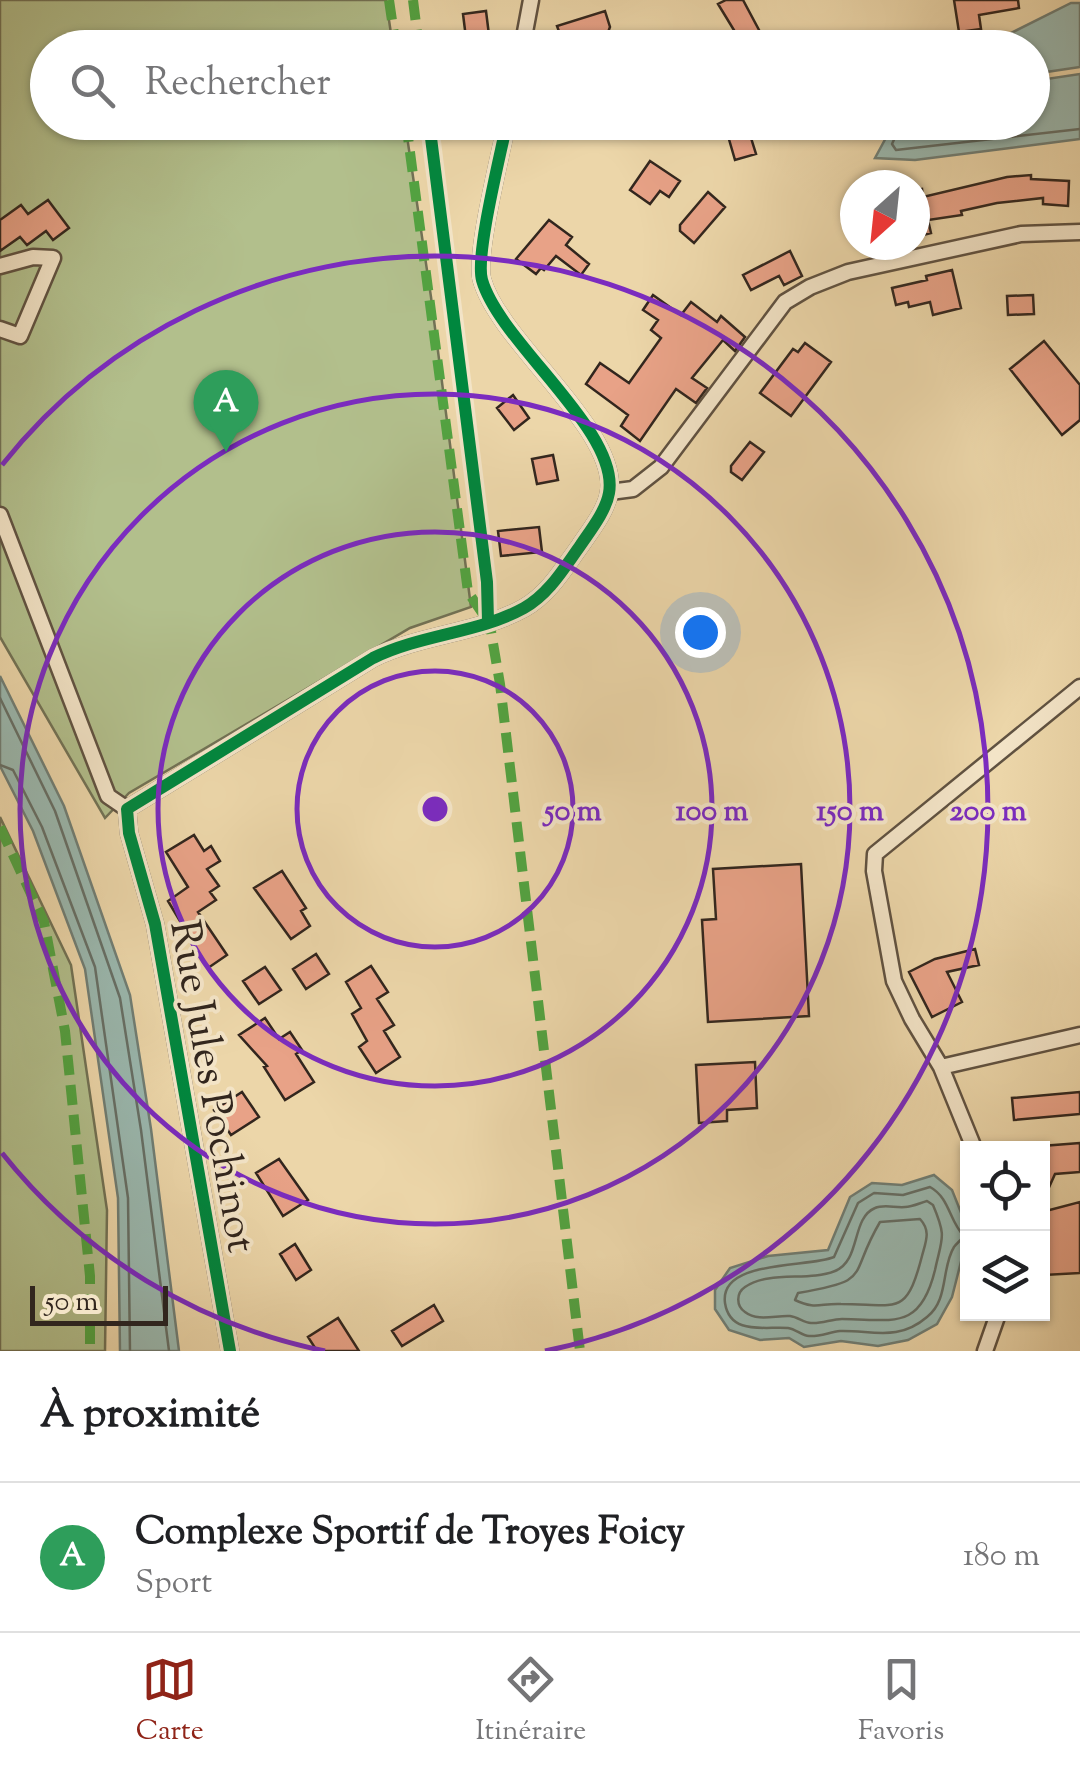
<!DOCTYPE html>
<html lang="fr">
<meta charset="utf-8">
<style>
:root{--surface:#fff;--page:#f6f6f6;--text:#202124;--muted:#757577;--line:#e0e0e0;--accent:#8f2418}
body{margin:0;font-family:"Sorts Mill Goudy",serif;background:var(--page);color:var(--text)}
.controls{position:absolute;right:30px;bottom:30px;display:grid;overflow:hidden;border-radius:0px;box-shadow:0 2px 8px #0004}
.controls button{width:90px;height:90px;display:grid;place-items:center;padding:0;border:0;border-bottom:2px solid var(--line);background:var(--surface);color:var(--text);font:50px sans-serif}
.compass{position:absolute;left:840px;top:170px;width:90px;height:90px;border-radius:50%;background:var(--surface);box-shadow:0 2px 8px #0004;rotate:207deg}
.scale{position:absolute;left:30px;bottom:25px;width:138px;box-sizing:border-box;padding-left:10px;border:5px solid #32261e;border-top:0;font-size:28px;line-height:35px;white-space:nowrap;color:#32261e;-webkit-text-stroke:8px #f3e4c7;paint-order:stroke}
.you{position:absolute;left:700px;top:632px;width:35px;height:35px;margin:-25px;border:8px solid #fff;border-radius:50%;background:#1a73e8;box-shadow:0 0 0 15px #1a73e833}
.badge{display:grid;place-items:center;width:65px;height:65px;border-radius:50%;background:var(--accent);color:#fff;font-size:32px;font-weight:700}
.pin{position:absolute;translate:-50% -82px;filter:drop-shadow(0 2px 5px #0008)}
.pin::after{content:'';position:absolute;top:52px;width:35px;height:30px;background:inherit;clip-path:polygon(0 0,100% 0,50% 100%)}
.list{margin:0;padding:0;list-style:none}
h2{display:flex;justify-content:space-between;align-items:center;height:130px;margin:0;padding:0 40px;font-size:42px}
h2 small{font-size:32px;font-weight:400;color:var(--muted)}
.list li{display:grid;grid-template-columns:65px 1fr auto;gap:30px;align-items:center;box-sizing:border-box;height:150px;padding:0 40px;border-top:2px solid var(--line)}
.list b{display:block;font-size:38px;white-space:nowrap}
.list p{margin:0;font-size:32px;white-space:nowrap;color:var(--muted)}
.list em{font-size:32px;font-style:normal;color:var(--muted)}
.icon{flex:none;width:55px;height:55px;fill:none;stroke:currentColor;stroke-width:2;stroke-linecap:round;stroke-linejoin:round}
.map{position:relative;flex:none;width:1080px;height:1351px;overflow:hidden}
.search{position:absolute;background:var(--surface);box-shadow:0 2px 8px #0004;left:30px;right:30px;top:30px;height:110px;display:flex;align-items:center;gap:25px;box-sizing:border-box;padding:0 35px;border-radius:55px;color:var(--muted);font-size:38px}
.sheet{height:280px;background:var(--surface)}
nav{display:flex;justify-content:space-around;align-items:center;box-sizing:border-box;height:140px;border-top:2px solid var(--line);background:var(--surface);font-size:28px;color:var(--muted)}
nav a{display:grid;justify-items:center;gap:5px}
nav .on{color:var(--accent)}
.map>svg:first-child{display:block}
</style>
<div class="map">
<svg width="1080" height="1351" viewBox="0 0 1080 1351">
<rect width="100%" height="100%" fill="#ecd6a9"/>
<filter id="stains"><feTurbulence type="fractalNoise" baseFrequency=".002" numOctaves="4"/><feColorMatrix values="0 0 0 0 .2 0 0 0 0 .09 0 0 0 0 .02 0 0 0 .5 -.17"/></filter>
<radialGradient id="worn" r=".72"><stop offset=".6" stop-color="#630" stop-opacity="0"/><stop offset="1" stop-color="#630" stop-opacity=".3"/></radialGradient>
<path fill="#b2bf8c" stroke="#727255" stroke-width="2.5" d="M 0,0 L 386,0 L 393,47 L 48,48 L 48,122 L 405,123 L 431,297 L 471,607 L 410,628 L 129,793 L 105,818 L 0,637 Z
M 0,817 L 71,965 L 107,1210 L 105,1351 L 0,1351 Z"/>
<path fill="#9ab8af" stroke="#707e75" stroke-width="2.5" d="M 1071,3 L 1080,3 L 1080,67 L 1033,74 L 1032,48 L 983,47 Z
M 1080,74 L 1080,139 L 915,160 L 875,158 L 894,123 L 1032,122 L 1033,81 Z
M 0,676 L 64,806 L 130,995 L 151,1129 L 179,1351 L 120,1351 L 118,1198 L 85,969 L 33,831 L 0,766 Z
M 934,1175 L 952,1190 L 962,1215 L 966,1242 L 952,1297 L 937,1324 L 908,1340 L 878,1346 L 841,1341 L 804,1347 L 789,1338 L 760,1340 L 729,1330 L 715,1309 L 715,1290 L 730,1268 L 768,1256 L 828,1250 L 850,1197 L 872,1183 L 902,1185 Z"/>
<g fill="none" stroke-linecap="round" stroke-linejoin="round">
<path stroke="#666f66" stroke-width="2.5" d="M 902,122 L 892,144 L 896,150 L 1080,129
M 914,122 L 914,133 L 919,137 L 1027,122
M 0,698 L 55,811 L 120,998 L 141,1130 L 169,1351
M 0,765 L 13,770 L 42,827 L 95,967 L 128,1198 L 130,1351
M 930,1187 C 950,1198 949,1221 964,1236 C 961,1240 957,1243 954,1247 C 941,1268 949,1300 927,1317 C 898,1342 872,1330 840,1331 C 830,1332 819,1337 809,1336 C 802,1336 796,1329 788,1328 C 766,1326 730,1336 725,1303 C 719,1259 809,1268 834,1257 L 858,1203 L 874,1193 L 903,1195 Z
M 927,1201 L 933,1205 C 947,1238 942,1237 935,1270 C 920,1332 892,1319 842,1319 C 832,1319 821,1324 811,1323 C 804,1323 798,1317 790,1316 C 776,1315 758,1322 745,1312 C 736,1306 736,1293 745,1287 C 770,1270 808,1282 835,1271 C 861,1261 851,1218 875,1208 C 884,1204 895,1208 905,1207 C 912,1207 920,1203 927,1201 Z
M 920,1219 C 931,1231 926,1241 922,1256 C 906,1318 897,1304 841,1304 C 820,1303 816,1310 795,1300 L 798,1293 C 874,1280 847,1278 880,1222 Z"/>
</g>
<path fill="#e8a287" stroke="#32261e" stroke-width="2.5" d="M 726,0 L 743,0 L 759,30 L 740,40 L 718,4 Z
M 954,0 L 1018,0 L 1019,8 L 979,15 L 981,29 L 959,32 Z
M 486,11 L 490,43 L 467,46 L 463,14 Z
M 605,11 L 610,27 L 607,35 L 565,48 L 557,26 Z
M 724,122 L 746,122 L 756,154 L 735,160 Z
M 650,161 L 680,181 L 669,197 L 660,191 L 650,204 L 630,190 Z
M 1031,175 L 1031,179 L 1069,181 L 1068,206 L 1043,204 L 1043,198 L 997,203 L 961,211 L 962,215 L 928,220 L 931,233 L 915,237 L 915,190 L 922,189 L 923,197 L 1007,177 Z
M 708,192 L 725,207 L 694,243 L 680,231 L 680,225 Z
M 48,200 L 69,228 L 53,240 L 46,231 L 27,245 L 20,237 L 0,251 L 0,220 L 21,205 L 28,214 Z
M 549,220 L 572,237 L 566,245 L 589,264 L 581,275 L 556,256 L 544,270 L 541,268 L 536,274 L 516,259 Z
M 790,251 L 802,276 L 784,285 L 779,276 L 751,290 L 743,275 Z
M 952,270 L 961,308 L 933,315 L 930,302 L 909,307 L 908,302 L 896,305 L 892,288 L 927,280 L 926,276 Z
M 653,295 L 681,315 L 691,302 L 717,322 L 721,316 L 745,337 L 735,351 L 723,340 L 692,378 L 707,388 L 696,403 L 676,389 L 640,441 L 621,426 L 628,415 L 586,384 L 600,363 L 629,383 L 661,338 L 651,330 L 658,320 L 643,310 Z
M 1033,295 L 1034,314 L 1008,315 L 1007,296 Z
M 1044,341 L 1080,385 L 1080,420 L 1062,435 L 1010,369 Z
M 805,343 L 831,362 L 791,416 L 760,393 L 793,349 L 798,352 Z
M 513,395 L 529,418 L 514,430 L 497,408 Z
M 750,442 L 764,452 L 742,480 L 731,472 L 731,466 Z
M 553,455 L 558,480 L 537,484 L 532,459 Z
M 539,527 L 542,552 L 501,556 L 498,531 Z
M 194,835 L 204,851 L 211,846 L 220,861 L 207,869 L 219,886 L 210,892 L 216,900 L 198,912 L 227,955 L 208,968 L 168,901 L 188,887 L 166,852 Z
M 801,864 L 809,1016 L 708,1022 L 702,920 L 716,919 L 713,869 Z
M 282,871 L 306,908 L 301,911 L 310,926 L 291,939 L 254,888 Z
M 975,949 L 979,965 L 947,972 L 962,1002 L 932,1017 L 909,972 L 935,959 Z
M 316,954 L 329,974 L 306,989 L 293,969 Z
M 371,966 L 388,992 L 377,999 L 394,1025 L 384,1031 L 400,1057 L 376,1073 L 359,1047 L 367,1041 L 352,1014 L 361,1008 L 346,982 Z
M 265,967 L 281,990 L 259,1004 L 243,981 Z
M 265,1018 L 279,1039 L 290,1032 L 302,1050 L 296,1054 L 314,1082 L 285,1100 L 264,1067 L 267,1066 L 239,1035 Z
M 755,1062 L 757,1108 L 727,1110 L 727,1121 L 699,1123 L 696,1065 Z
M 242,1092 L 259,1117 L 231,1135 L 214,1110 Z
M 1080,1092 L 1080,1114 L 1014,1120 L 1012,1098 Z
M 1080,1143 L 1080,1172 L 1055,1174 L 1042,1203 L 1042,1146 Z
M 279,1159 L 308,1200 L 283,1216 L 256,1173 Z
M 1080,1202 L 1080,1273 L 1044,1275 L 1042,1212 Z
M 295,1244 L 311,1270 L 296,1280 L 280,1254 Z
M 434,1305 L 443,1321 L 402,1346 L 392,1331 Z
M 338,1318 L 359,1351 L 317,1351 L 308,1337 Z"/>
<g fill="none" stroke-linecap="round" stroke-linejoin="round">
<g stroke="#605241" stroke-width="19">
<path id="minor" d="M 522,48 L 531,0
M 0,266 L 33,257 L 53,258 L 20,336 L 0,329
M 610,492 L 633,489 L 661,467 L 785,302 L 810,287 L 848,272 L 1021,234 L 1080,232
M 0,515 L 108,796 L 127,809
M 941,1067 L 1080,1035
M 974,1148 L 941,1067 L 912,1019 L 894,981 L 874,871 L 875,854 L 1080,687
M 230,1351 L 155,924 L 129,833 L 127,809 L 373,658 C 422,634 479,633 524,608 C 549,594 564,568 580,546 C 590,531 606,511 609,493 C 620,431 500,343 482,280 C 475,255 501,153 507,122
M 985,1351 L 998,1314"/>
</g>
<use href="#minor" stroke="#f3e4c7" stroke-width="14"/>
<path stroke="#52a341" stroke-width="10" stroke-dasharray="20 10" stroke-linecap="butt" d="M 389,0 L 396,48
M 413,0 L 419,48
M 406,122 L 468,592 L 485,617
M 488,614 L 500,684 L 580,1351
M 0,827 L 44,922 L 65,1031 L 90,1276 L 90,1351"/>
<g stroke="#f3e4c7" stroke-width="19">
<path id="cycleway" d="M 429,122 L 487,582 L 488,621
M 230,1351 L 155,924 L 129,833 L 127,809 L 373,658 C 422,634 479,633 524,608 C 549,594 564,568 580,546 C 590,531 606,511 609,493 C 620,431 500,343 482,280 C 475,255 501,153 507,122"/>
</g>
<use href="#cycleway" stroke="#00873e" stroke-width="12"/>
</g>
<g fill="none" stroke="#7b2cbf" stroke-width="5">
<circle cx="435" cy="809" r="138"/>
<circle cx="435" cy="809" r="277"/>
<circle cx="435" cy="809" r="415"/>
<path d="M325 1351A553 553 0 0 1 2 1153M2 465A553 553 0 1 1 545 1351"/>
</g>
<g text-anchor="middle" stroke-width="8" stroke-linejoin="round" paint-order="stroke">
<g font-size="42" fill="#32261e" stroke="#f3e4c7">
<text transform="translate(215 1086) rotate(80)" y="15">Rue Jules Pochinot</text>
</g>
</g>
<circle cx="435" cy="809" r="15" fill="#7b2cbf" stroke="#f3e4c7" stroke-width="5"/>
<g font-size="30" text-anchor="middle" font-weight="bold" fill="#7b2cbf" stroke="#f3e4c7" stroke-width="8" stroke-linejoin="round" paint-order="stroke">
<text x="573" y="820">50 m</text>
<text x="712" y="820">100 m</text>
<text x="850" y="820">150 m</text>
<text x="988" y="820">200 m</text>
</g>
<rect width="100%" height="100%" filter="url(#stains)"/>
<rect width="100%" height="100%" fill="url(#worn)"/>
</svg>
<div class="controls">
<button><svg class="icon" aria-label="locate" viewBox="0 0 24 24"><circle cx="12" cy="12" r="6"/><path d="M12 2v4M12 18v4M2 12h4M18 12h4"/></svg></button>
<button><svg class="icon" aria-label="layers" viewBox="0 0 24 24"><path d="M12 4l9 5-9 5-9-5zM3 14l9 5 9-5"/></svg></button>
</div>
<svg class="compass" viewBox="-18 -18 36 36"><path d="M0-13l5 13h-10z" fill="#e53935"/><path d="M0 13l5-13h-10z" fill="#757577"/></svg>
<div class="scale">50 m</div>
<div class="you"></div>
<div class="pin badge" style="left:226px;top:452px;background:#2e9e5b">A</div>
<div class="search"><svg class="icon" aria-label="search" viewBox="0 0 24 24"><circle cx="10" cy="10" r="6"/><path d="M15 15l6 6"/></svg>Rechercher</div>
</div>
<section class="sheet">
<h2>À proximité<small></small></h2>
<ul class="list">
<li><span class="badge" style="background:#2e9e5b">A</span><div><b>Complexe Sportif de Troyes Foicy</b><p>Sport</p></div><em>180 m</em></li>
</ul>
</section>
<nav>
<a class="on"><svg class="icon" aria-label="map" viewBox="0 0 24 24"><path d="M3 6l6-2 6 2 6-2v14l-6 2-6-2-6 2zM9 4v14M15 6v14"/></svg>Carte</a>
<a><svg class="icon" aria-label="directions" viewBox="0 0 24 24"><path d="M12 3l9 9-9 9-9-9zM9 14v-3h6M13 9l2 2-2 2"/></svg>Itinéraire</a>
<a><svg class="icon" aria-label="saved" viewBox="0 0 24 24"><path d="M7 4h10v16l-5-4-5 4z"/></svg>Favoris</a>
</nav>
